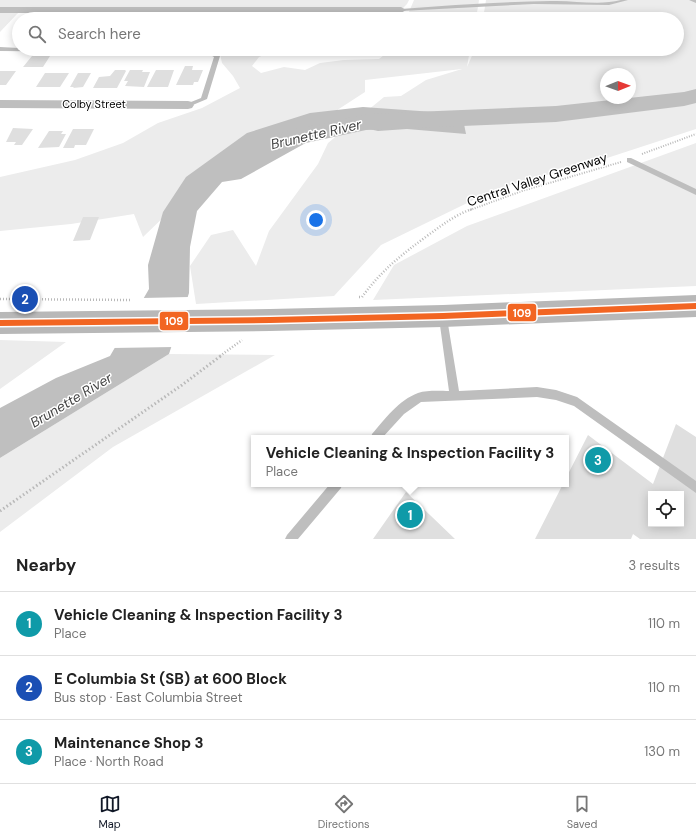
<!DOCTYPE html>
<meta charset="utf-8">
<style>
:root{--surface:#fff;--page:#f2f2f2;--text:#222;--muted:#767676;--line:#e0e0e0;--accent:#111827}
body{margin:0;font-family:"DM Sans",sans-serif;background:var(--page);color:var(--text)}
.controls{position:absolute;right:12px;bottom:12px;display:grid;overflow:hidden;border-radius:0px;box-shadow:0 2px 10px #0003}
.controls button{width:36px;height:36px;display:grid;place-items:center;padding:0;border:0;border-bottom:1px solid var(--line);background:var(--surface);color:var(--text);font:20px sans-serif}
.compass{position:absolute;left:600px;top:68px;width:36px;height:36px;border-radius:50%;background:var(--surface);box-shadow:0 2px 10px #0003;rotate:89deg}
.you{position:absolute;left:316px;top:220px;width:14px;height:14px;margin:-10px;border:3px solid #fff;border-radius:50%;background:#1a73e8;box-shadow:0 0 0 6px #1a73e833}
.badge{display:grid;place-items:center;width:26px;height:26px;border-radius:50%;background:var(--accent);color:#fff;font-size:13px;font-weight:700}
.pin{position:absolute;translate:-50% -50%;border:2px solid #fff;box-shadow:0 1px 4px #0006}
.popup{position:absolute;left:251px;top:435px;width:318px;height:52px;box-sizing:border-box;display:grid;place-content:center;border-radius:0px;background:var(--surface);filter:drop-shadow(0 1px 3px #0005);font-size:13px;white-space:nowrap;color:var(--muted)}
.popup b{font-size:15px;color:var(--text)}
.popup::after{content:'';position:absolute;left:50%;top:100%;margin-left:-8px;border:8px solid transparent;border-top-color:var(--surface)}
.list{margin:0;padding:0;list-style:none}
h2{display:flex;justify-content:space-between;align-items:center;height:52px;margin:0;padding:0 16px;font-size:17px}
h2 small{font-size:13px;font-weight:400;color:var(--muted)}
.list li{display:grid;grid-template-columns:26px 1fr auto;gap:12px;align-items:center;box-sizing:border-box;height:64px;padding:0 16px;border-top:1px solid var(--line)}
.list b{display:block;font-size:15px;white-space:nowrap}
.list p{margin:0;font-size:13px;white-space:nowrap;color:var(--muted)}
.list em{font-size:13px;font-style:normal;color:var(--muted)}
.icon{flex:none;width:22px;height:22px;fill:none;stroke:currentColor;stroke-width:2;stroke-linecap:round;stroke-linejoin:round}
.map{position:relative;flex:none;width:696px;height:539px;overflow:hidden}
.search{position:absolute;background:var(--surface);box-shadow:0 2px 10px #0003;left:12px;right:12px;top:12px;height:44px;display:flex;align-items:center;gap:10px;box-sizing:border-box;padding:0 14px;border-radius:22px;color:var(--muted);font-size:15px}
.sheet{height:244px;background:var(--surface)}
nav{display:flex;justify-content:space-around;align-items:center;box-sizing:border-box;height:56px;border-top:1px solid var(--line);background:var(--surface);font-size:11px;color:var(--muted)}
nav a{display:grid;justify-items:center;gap:2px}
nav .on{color:var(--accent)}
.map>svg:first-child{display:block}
</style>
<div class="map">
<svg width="696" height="539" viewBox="0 0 696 539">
<rect width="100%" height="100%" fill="#fff"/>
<path fill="#ececec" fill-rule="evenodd" d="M 0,0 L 409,0 L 407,4 L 401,10 L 206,7 L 205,14 L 200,19 L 105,19 L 114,9 L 25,8 L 17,14 L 0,32 Z
M 414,0 L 479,0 L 476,19 L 406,19 Z
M 486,0 L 696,0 L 696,129 L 604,159 L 496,189 L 381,245 L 334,296 L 196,304 L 190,266 L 211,235 L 233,230 L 256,266 L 269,231 L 318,164 L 328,143 L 384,97 L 401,96 L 426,80 L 462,69 L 365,80 L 365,92 L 308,129 L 196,186 L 143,237 L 134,214 L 71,224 L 0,231 L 0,177 L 75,160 L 123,143 L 158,123 L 202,108 L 240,88 L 233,76 L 222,63 L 219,49 L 278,49 L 259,57 L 252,66 L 261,73 L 284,67 L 305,70 L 320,63 L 344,60 L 379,59 L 392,49 L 470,49 L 467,67 L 475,49 L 677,49 L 677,19 L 483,19 ZM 606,74 L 630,74 L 630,98 L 606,98 Z
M 696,143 L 696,286 L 373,300 L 394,265 L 467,226 Z
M 0,340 L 66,342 L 0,389 Z
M 169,354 L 275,355 L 113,447 L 0,532 L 0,458 Z"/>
<path fill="#bfbfbf" d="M 363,107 L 462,114 L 466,134 L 407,129 L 378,131 L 346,124 L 320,135 L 241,179 L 222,182 L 197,211 L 190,247 L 189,293 L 169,354 L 0,458 L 0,408 L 56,378 L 110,356 L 149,289 L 148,265 L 163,212 L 186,177 L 247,133 L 310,113 Z"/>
<path fill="#fff" d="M 189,297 L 174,347 L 112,348 L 142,298 Z"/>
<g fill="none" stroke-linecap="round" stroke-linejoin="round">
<path fill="#bfbfbf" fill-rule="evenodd" d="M 696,89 L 696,103 L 684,106 L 556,122 L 366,130 L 292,146 L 283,144 L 280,138 L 283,132 L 292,130 L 366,114 L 556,106 L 684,92 Z"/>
</g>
<path fill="#dfdfdf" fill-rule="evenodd" d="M 321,49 L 341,50 L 341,55 L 336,55 L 336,50 L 336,52 L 321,52 Z
M 32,56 L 50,56 L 43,67 L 23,67 Z
M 185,66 L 193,66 L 192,70 L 203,70 L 198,82 L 194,82 L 193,85 L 176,85 Z
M 115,70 L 125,70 L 126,71 L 117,88 L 93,88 L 99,77 L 110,76 Z
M 130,70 L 143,70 L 142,72 L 150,72 L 144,87 L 125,86 L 128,81 L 124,81 Z
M 156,70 L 174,70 L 168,87 L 147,87 Z
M 0,71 L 16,71 L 6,85 L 0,85 Z
M 45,73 L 69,73 L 60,87 L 36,87 Z
M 78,73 L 91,73 L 83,87 L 73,88 L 74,87 L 70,87 Z
M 13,128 L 33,129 L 22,145 L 14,145 L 16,142 L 6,142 Z
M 73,129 L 94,129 L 86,145 L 75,145 L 74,148 L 63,148 Z
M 49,131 L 63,131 L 61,134 L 66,134 L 59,147 L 38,148 Z
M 83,217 L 99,217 L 90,240 L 73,241 Z
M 676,424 L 696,437 L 696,539 L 640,539 L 633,534 L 631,539 L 535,539 L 563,484 L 566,484 L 566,478 L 588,435 L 653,484 ZM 651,494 L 681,494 L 681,524 L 651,524 Z
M 406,492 L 455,539 L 373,539 Z"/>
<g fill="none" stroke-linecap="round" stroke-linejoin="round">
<path stroke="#b9b9b9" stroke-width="2" stroke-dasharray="1 1.5" stroke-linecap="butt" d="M 642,154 L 696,134
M 470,210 L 522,191 L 621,162"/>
<path stroke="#b9b9b9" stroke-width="2.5" stroke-dasharray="1 2" stroke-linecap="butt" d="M 359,297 L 362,297 C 381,271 401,255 427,236 C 442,225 455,215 472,209
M 0,299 L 130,300
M 220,356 L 242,340"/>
<path stroke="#b9b9b9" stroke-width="3" stroke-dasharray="1.5 2.5" stroke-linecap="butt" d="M 0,511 L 182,385 L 222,355"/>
<path fill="#bebebe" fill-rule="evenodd" d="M 621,0 L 628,0 L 609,5 L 534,4 L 401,11 L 399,10 L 401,9 C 451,5 501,2 551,1 C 574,0 598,6 621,0 Z
M 689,0 L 696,0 L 696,3 Z
M 0,47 L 19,48 L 19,49 L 208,49 L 220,56 L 207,99 L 188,107 L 186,106 L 186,104 L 201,98 L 214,57 L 207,53 L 0,51 Z
M 627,158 L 631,158 L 696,189 L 696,195 L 627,162 Z
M 443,314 L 446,315 L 447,318 L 459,391 L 537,387 L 556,390 L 577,397 L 696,481 L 696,493 L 574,406 L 556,400 L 537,397 L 421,402 L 404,414 L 382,438 L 371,438 L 372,434 C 385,419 399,400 418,393 C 427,390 440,391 449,391 L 439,318 L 440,315 Z
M 330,484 L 342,484 L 341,488 L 298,539 L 285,539 L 287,535 Z"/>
<path fill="#bebebe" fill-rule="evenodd" d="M 0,7 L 401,7 L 406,10 L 401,13 L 0,13 Z
M 0,100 L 188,101 L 192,102 L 194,105 L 192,108 L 188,109 L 0,108 Z"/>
<path fill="#b8b8b8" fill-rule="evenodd" d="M 696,295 L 696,317 L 443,327 L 270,331 L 0,334 L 0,312 L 270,309 L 443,305 Z"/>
<g stroke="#fff" stroke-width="3">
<path id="bus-1" d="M 696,303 L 696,309 L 443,319 L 270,323 L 0,326 L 0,320 L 270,317 L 443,313 Z"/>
</g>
<use href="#bus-1" fill="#f26522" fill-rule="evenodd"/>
</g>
<g text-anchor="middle" stroke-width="3" stroke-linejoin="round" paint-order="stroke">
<g font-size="11" fill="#000" stroke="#fff">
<text x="94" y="108">Colby Street</text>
</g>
<g font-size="13" fill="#000" stroke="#fff">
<text transform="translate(537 179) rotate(-18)" y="5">Central Valley Greenway</text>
</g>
<g font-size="14" font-style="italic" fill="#444" stroke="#fff">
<text transform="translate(316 134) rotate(-13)" y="5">Brunette River</text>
<text transform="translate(71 400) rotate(-31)" y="5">Brunette River</text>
</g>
</g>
<g stroke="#fff" stroke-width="1.5">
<rect x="507" y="303" width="30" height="19" rx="4" fill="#f26522"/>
<rect x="159" y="311" width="30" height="20" rx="4" fill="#f26522"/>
</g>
<g font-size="11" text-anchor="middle" font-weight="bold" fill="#fff">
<text x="522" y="317">109</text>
<text x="174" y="325">109</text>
</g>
</svg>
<div class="controls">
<button><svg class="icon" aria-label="locate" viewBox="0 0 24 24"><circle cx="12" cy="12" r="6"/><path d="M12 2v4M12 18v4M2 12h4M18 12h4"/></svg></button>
</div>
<svg class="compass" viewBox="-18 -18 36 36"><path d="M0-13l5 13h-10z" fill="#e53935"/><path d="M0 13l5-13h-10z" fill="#767676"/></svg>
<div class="you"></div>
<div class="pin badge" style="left:410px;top:515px;background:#0f9aa8">1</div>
<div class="popup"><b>Vehicle Cleaning &amp; Inspection Facility 3</b>Place</div>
<div class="pin badge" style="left:25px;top:299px;background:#1a4fb4">2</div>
<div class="pin badge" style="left:598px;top:460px;background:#0f9aa8">3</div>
<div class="search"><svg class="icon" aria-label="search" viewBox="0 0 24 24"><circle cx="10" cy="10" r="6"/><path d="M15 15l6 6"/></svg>Search here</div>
</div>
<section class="sheet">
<h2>Nearby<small>3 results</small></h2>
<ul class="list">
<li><span class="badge" style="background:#0f9aa8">1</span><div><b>Vehicle Cleaning &amp; Inspection Facility 3</b><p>Place</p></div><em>110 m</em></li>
<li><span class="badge" style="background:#1a4fb4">2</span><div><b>E Columbia St (SB) at 600 Block</b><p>Bus stop · East Columbia Street</p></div><em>110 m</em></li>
<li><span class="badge" style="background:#0f9aa8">3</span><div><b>Maintenance Shop 3</b><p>Place · North Road</p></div><em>130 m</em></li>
</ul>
</section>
<nav>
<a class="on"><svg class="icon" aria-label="map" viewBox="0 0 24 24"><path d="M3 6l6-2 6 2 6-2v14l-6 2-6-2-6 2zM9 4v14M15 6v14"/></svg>Map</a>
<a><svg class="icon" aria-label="directions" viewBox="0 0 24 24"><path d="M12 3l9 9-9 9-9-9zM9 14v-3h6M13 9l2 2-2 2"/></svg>Directions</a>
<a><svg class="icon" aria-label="saved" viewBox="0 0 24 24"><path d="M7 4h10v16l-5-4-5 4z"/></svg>Saved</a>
</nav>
